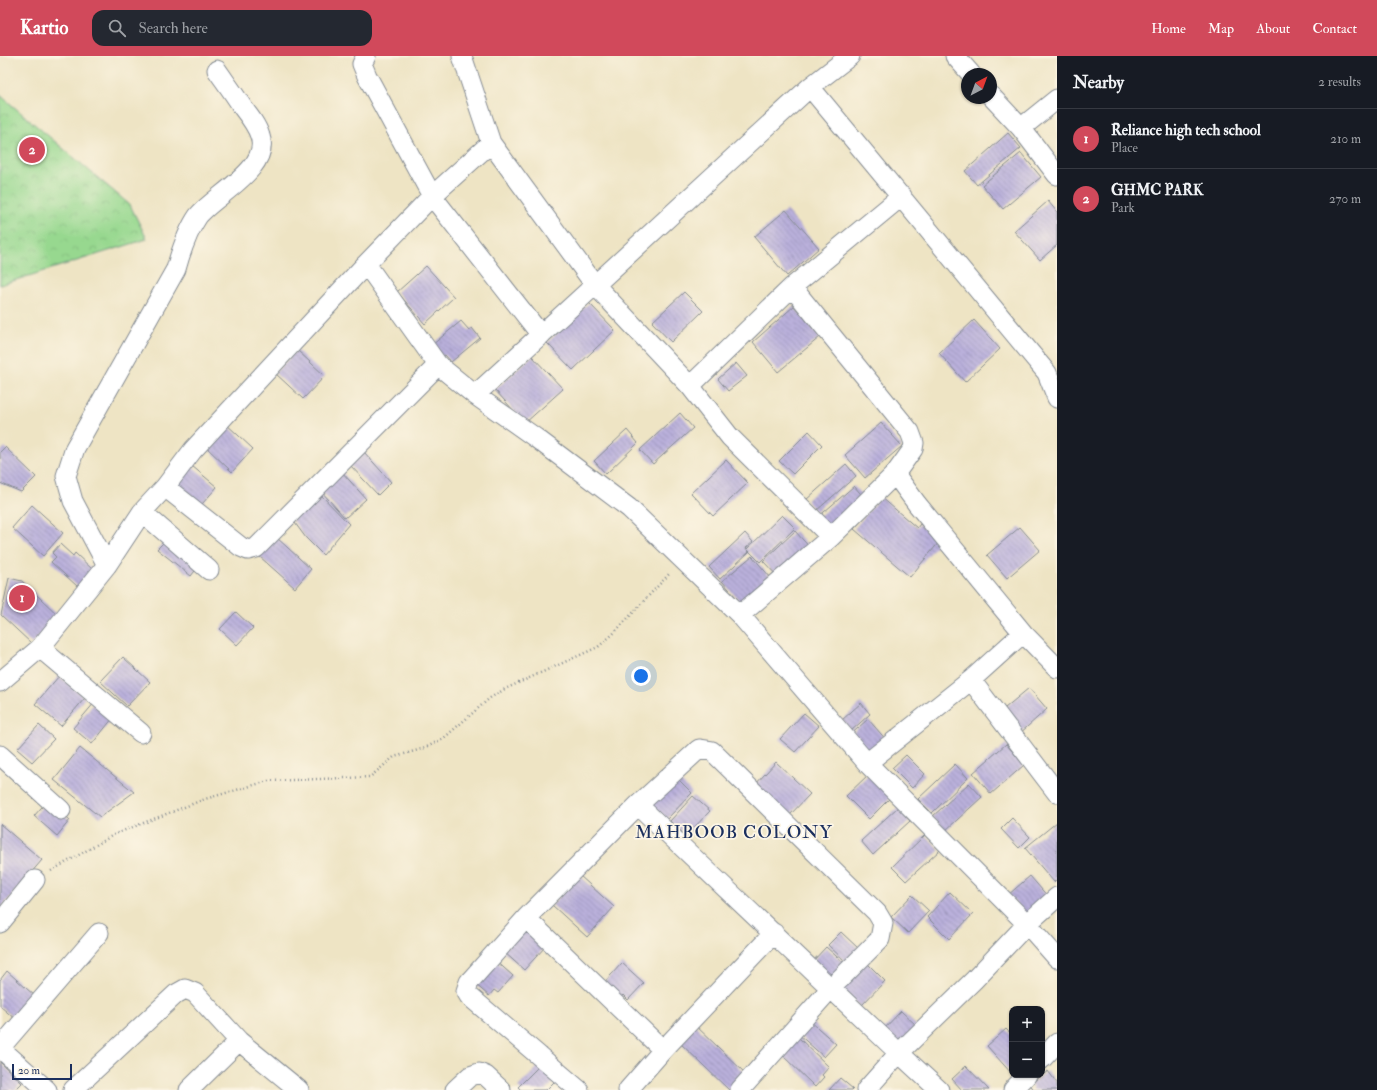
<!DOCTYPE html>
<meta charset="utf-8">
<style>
:root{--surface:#171b24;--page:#242831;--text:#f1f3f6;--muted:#9ea1a6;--line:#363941;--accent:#d1495b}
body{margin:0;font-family:"IM FELL Double Pica",serif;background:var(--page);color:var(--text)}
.controls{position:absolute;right:12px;bottom:12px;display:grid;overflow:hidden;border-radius:8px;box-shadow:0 1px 3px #0004}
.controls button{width:36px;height:36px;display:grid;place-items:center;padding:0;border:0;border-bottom:1px solid var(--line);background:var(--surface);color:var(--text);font:20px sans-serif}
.compass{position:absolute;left:961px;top:12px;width:36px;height:36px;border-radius:50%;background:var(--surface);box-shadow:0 1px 3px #0004;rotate:41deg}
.scale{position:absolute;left:12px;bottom:10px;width:60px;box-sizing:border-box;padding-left:4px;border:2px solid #1b2f5e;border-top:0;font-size:11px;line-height:14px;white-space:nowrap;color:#1b2f5e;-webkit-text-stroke:3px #fcf5e5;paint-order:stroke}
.you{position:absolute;left:641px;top:620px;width:14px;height:14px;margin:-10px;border:3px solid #fff;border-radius:50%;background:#1a73e8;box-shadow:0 0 0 6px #1a73e833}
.badge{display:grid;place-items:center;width:26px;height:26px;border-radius:50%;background:var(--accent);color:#fff;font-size:13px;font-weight:700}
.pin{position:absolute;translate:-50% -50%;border:2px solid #fff;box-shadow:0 1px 4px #0006}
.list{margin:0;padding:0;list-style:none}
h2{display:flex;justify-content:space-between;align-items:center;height:52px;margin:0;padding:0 16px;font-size:17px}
h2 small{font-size:13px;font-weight:400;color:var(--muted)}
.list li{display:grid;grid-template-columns:26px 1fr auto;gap:12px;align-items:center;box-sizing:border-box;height:60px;padding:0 16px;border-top:1px solid var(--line)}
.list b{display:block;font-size:15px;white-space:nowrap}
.list p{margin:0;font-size:13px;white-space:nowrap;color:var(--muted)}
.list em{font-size:13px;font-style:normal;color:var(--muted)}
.icon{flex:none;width:22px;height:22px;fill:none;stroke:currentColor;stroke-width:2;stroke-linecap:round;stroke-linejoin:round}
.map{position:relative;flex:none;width:1057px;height:1034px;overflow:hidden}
header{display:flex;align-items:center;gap:24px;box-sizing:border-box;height:56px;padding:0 20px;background:var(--accent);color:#fff}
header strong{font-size:19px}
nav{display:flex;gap:22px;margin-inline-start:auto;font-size:14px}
.search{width:280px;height:36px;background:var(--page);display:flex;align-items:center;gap:10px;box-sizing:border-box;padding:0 14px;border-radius:12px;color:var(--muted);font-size:15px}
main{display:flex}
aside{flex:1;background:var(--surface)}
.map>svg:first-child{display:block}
</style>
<header>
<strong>Kartio</strong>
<div class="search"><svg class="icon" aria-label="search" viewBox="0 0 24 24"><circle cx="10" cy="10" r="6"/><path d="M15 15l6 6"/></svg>Search here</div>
<nav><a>Home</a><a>Map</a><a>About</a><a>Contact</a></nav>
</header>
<main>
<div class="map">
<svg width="1057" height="1034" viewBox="0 0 1057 1034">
<defs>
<pattern id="park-crowns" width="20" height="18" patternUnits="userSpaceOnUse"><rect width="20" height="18" fill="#97d88f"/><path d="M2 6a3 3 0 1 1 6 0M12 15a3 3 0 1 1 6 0" fill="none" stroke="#82ba7e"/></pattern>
<pattern id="building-back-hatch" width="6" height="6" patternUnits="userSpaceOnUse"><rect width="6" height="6" fill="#bab0db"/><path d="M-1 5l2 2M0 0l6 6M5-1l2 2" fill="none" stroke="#9690b5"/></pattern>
</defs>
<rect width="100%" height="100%" fill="#fcf5e5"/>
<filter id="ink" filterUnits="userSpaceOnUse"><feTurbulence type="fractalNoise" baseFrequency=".025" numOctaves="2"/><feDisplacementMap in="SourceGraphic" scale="8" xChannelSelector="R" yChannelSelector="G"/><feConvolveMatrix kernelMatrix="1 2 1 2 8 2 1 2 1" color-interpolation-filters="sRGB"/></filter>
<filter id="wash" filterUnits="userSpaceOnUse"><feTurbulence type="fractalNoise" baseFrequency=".012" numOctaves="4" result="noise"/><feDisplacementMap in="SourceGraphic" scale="16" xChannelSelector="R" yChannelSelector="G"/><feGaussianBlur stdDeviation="0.9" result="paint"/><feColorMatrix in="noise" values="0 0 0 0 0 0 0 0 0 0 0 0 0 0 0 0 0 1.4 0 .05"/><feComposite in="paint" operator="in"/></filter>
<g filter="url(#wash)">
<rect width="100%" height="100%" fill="#eee4c4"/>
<path fill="url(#park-crowns)" stroke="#598476" d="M 0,39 L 130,149 L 147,183 L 0,229 Z"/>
<g id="blocks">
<path fill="url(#building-back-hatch)" d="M 1008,77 L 1021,92 L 977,129 L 965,115 Z
M 1021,97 L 1041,121 L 1003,153 L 982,129 Z
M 1048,145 L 1057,156 L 1057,189 L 1040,204 L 1014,175 Z
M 786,154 L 819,192 L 787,220 L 754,181 Z
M 426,210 L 454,241 L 425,268 L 397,236 Z
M 684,236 L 703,255 L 671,286 L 652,266 Z
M 589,247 L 615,274 L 573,314 L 547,287 Z
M 794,250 L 820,281 L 778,316 L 753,286 Z
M 974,264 L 1000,293 L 965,326 L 939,297 Z
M 461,265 L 469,274 L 472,272 L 480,282 L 451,306 L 445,299 L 442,301 L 432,289 Z
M 297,294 L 325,320 L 303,343 L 275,317 Z
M 532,300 L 563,333 L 525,367 L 495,334 Z
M 736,307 L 747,320 L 728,335 L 718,323 Z
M 680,357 L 693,372 L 653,408 L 640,394 Z
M 224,366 L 253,393 L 232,416 L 203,388 Z
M 881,367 L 902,390 L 865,422 L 845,399 Z
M 627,374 L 638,387 L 606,418 L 594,405 Z
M 809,375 L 822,389 L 793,418 L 779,405 Z
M 5,391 L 36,421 L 21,436 L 0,427 L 0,396 Z
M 364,396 L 391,426 L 378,439 L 350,409 Z
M 726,404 L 748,427 L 713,460 L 691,437 Z
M 846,408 L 856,420 L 816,455 L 806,444 Z
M 192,410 L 217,431 L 202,448 L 177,428 Z
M 342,416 L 366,443 L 345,462 L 321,435 Z
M 854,430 L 866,444 L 829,476 L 817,462 Z
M 319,437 L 349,468 L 323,499 L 306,482 L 292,463 Z
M 881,441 L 917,472 L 920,468 L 940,485 L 910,521 L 854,473 Z
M 32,449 L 63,477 L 43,500 L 12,472 Z
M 782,459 L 795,472 L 760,506 L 747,493 Z
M 1020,471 L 1040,494 L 1007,522 L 987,499 Z
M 795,475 L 812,494 L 780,523 L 763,505 Z
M 745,477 L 753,486 L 746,492 L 749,496 L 720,523 L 709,511 Z
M 276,481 L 311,513 L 295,532 L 259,500 Z
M 168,482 L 198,511 L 191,520 L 157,493 Z
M 60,488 L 73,500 L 75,497 L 93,514 L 78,531 L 51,506 L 56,501 L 52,497 Z
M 752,500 L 771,522 L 742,548 L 722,525 Z
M 9,522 L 22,525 L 59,560 L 32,588 L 1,559 Z
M 236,556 L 253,572 L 237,589 L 220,573 Z
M 123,601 L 150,626 L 127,650 L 100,625 Z
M 59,620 L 85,642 L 61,670 L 35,648 Z
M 1029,632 L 1047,653 L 1018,679 L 999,657 Z
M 95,646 L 113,662 L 92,688 L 73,672 Z
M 861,647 L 870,658 L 851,675 L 842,664 Z
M 804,657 L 819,670 L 795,696 L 780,683 Z
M 868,663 L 888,686 L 868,703 L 848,681 Z
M 39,669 L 54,683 L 32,706 L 17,693 Z
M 1006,688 L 1024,709 L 991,738 L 973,717 Z
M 80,692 L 134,736 L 100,761 L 54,724 Z
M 906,699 L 925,718 L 912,732 L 892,712 Z
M 776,706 L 810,738 L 788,761 L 754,730 Z
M 955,708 L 968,722 L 932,757 L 918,743 Z
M 869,718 L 891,741 L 869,763 L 846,740 Z
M 674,719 L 692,737 L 667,763 L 649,746 Z
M 969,727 L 982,741 L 945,775 L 932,761 Z
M 693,740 L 710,755 L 686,780 L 670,765 Z
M 48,744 L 70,764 L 57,780 L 34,760 Z
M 898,751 L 910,765 L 873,799 L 861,785 Z
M 1012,762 L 1030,781 L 1019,792 L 1001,773 Z
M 1057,766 L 1057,823 L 1054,826 L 1025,792 Z
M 0,768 L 42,804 L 0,853 Z
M 925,779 L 940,794 L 906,825 L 892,811 Z
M 579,819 L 614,851 L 587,881 L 552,849 Z
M 1030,820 L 1049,842 L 1028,861 L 1008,839 Z
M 950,836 L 973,858 L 949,883 L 927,861 Z
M 912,839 L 929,855 L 908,877 L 891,861 Z
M 525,871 L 546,890 L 524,914 L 503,895 Z
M 841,876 L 859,893 L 846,906 L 828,889 Z
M 826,891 L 845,908 L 831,923 L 812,906 Z
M 494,903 L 513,920 L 498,937 L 494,934 L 489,940 L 474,927 Z
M 865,905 L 885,925 L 860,951 L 840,931 Z
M 622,907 L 644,927 L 628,944 L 623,939 L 616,946 L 600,931 Z
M 7,915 L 35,940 L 15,963 L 0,950 L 0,924 Z
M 901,955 L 917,970 L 897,990 L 882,975 Z
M 809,964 L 836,988 L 824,1001 L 797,977 Z
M 694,968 L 745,1017 L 729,1034 L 678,985 Z
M 1006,973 L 1012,979 L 1012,1018 L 987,990 Z
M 797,980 L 829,1011 L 822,1019 L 824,1021 L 815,1031 L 780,997 Z
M 0,1006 L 22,1027 L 15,1034 L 0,1034 Z
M 541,1008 L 557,1023 L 546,1034 L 521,1034 L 518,1031 Z
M 966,1010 L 989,1034 L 962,1034 L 952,1023 Z
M 1048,1015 L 1057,1027 L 1057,1034 L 1034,1034 L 1030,1028 Z
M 840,1022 L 853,1033 L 852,1034 L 829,1034 Z"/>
</g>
</g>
<g filter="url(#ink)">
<use href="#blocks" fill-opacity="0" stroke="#848a91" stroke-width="1"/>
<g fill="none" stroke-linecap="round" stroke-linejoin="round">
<g stroke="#848a91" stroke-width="21">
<path id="street" d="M 366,0 L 362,8 L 367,20 L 432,140 L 541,279
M 462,0 L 491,87
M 850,0 L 810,31 L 595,229 L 690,330 L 730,381 L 831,481 L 895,418 L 917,448 L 1023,577 L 1057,612
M 955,0 L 971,18
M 810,31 L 1047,317 L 1057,342
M 991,40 L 1021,72 L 1057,119
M 1021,72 L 1057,43
M 491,87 L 595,229 L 475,339 L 438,309 L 366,208 L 432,140 Z
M 792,231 L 910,376 L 914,387 L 913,393 L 895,418
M 690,330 L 792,231 L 902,140
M 475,339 L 536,382 L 629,452 L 740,559 L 867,707 L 1027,868 L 1057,902
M 165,431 L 241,491 L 248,494 L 256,492 L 438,309
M 142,456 L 209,514
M 107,509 L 73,445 L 66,420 L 75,392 L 176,213 C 181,195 187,176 198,160 C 215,139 271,112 260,80 C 257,70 250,61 243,52 C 235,39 226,27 217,14
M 740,559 L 831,481
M 40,592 L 141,677
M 971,624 L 1057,737
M 0,626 L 40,592 L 107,509 L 142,456 L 165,431 L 193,394 L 366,208
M 0,699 L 61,754
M 867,707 L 971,624 L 1023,577
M 638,749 L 899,997 L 866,1034
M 526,862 L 663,994
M 0,867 L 35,824
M 0,992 L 99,877
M 0,992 L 47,1034
M 1042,1003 L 1057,987
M 73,1034 L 176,938 L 185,933 L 195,937 L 239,985 L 299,1034
M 189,1034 L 239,985
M 455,1034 L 470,1020 L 479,1017 L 486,1020 L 501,1034
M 579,1034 L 469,940 L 466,935 L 469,926 L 526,862 L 638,749 L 699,693 L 712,695 L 877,857 L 883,867 L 880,883 L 831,932 L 740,1034
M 628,1034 L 663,994 L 774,877
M 939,1034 L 899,997 L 974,924 L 1027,868 L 1057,841
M 1013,1034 L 1027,1019"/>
</g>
<path stroke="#848a91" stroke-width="2.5" stroke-dasharray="1 3" stroke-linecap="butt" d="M 51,815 L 115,778 L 205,743 L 268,725 L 370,721 L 394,701 L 425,692 L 444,682 L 490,642 L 505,633 L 598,591 L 613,578 L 670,517"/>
<use href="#street" stroke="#fff" stroke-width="19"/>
</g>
</g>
<g text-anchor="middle" stroke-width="3.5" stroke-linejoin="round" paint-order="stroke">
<g font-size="18" letter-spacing="1" fill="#1b2f5e" stroke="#fcf5e5">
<text x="734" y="782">MAHBOOB COLONY</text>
</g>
</g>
</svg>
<div class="controls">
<button>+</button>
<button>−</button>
</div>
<svg class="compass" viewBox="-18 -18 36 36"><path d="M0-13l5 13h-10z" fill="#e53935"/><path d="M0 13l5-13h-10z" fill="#9ea1a6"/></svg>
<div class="scale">20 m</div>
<div class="you"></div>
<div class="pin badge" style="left:22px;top:542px">1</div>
<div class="pin badge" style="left:32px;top:94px">2</div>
</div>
<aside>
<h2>Nearby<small>2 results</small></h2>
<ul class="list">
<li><span class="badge">1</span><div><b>Reliance high tech school</b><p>Place</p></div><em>210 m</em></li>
<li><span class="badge">2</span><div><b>GHMC PARK</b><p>Park</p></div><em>270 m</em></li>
</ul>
</aside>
</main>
